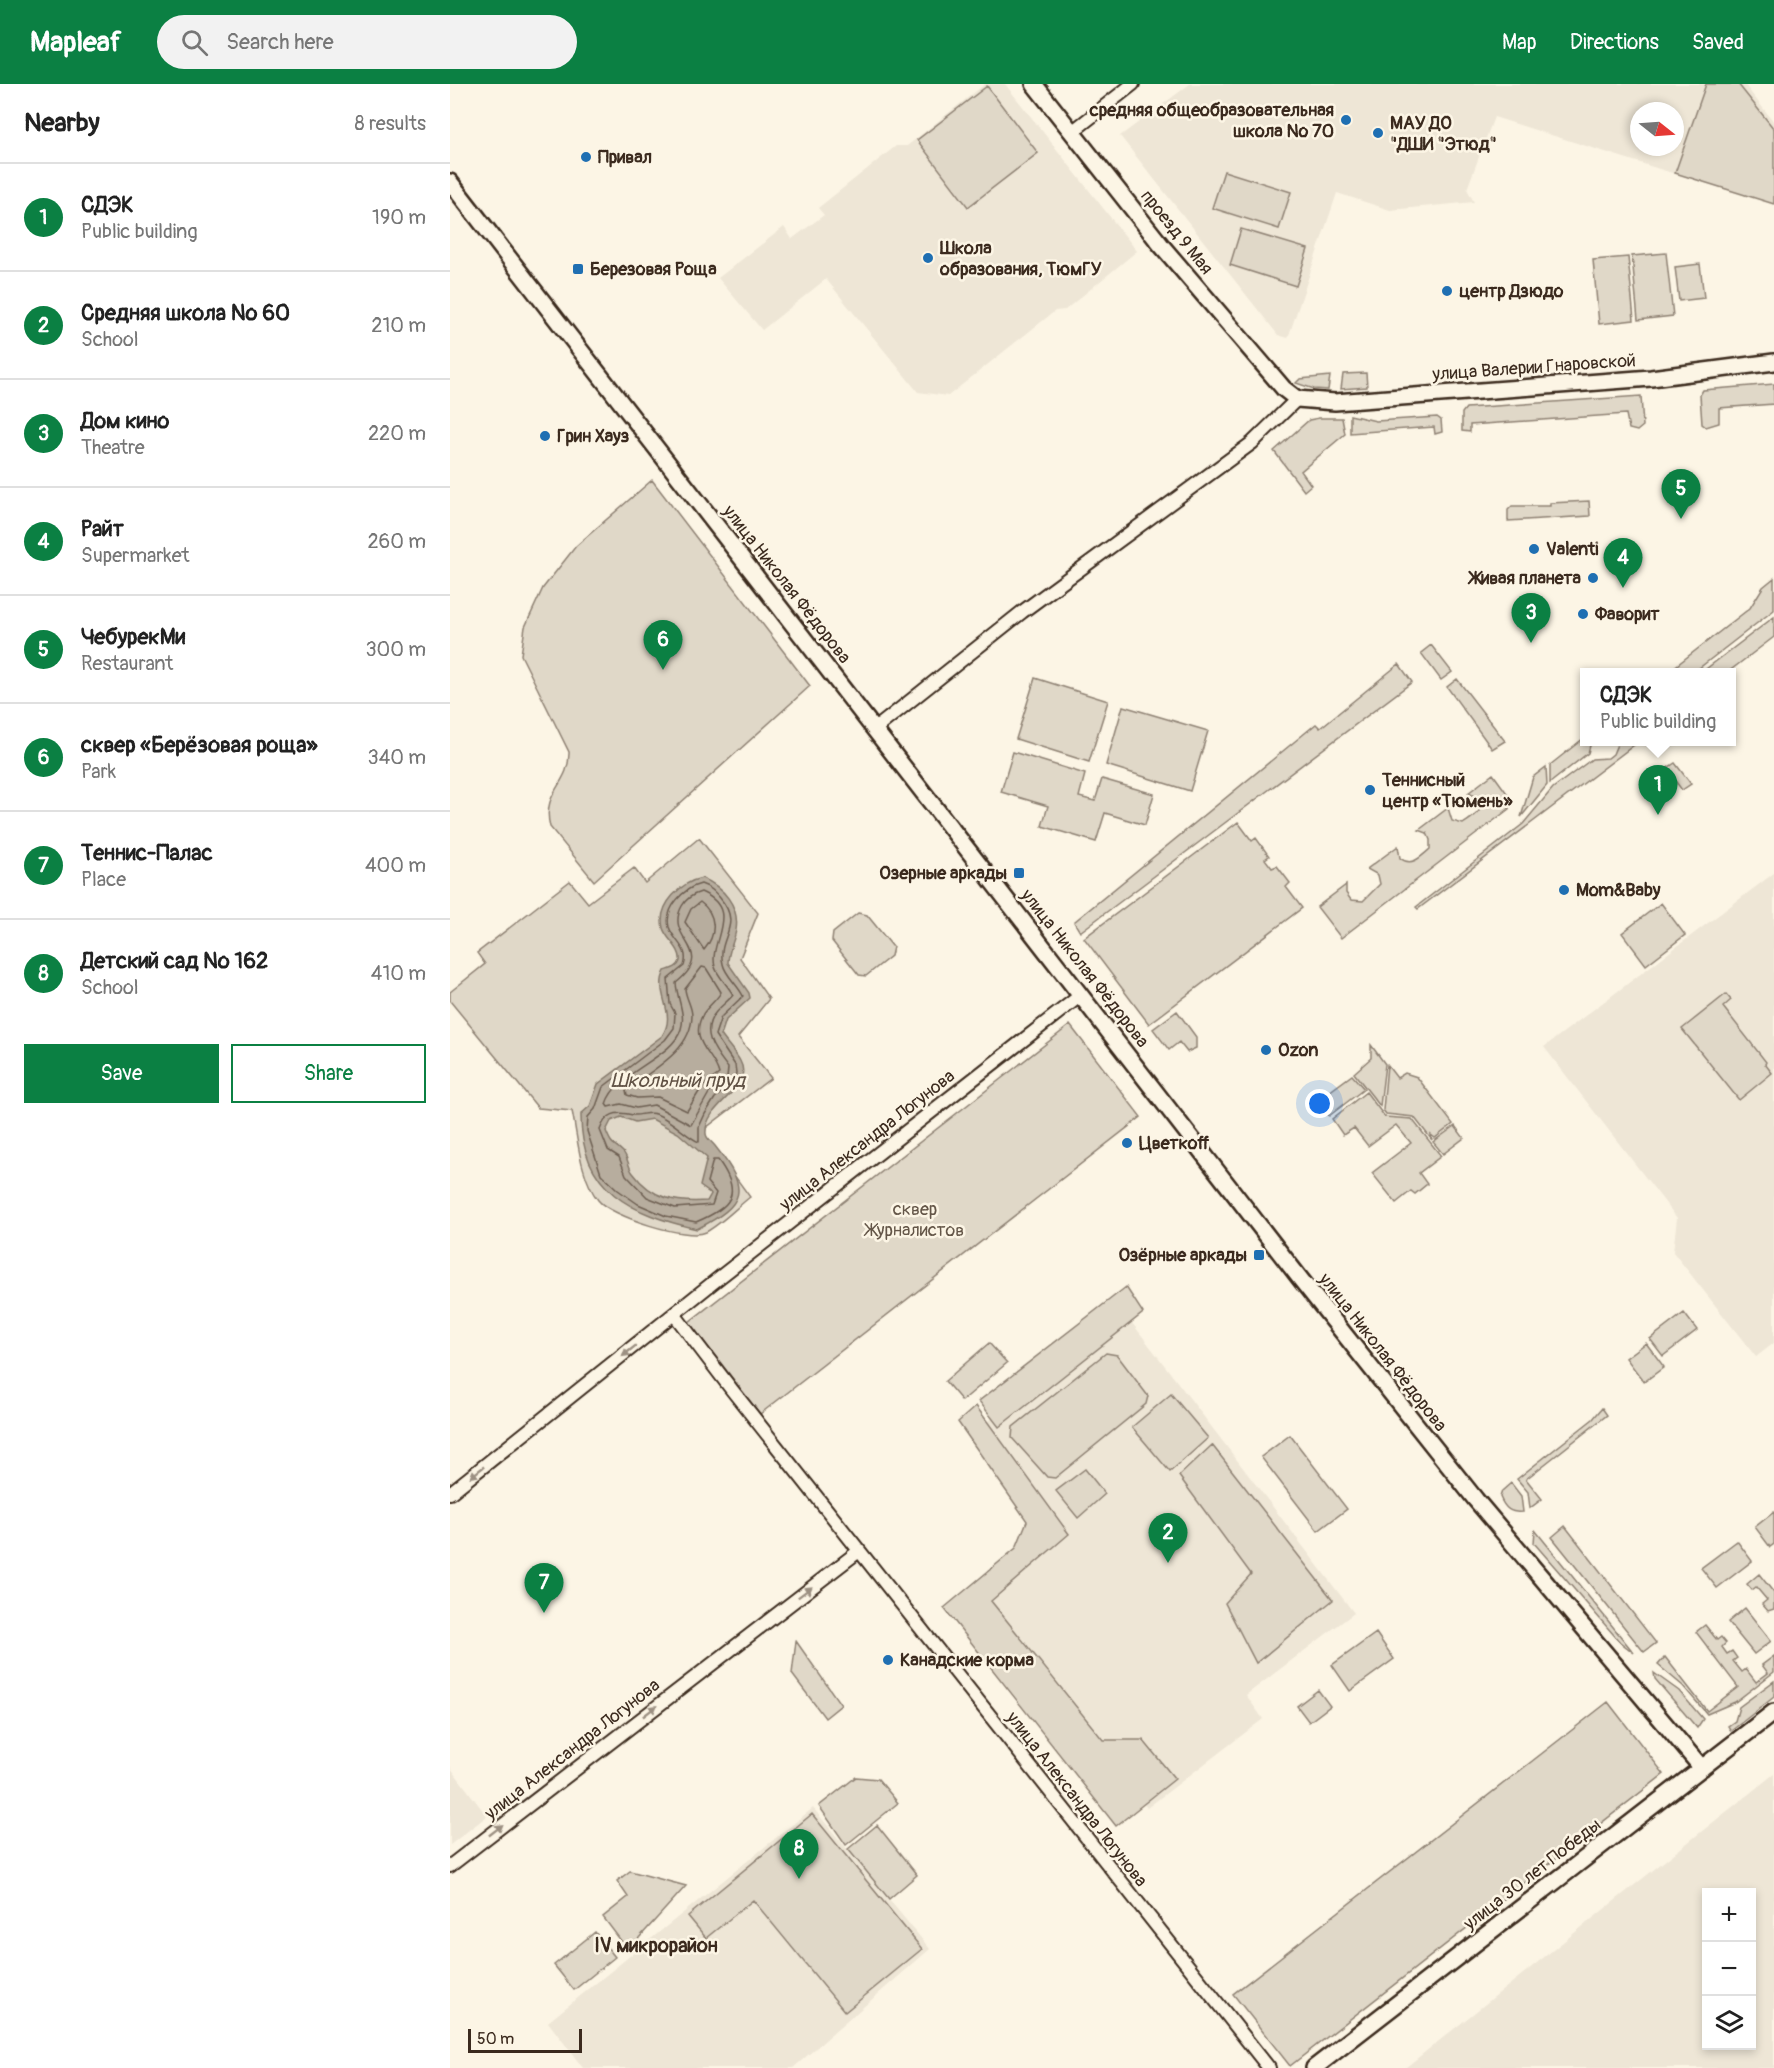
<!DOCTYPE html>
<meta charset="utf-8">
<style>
:root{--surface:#fff;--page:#f2f2f2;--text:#222;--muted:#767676;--line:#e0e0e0;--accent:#0b8043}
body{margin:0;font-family:Pangolin,sans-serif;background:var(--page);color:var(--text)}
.controls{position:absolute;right:18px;bottom:18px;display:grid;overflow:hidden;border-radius:0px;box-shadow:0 3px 9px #0003}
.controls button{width:54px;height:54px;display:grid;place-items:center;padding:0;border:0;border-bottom:2px solid var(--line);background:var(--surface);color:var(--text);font:30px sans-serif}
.compass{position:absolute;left:1180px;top:18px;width:54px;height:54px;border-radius:50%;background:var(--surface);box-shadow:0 3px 9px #0003;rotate:107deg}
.scale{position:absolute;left:18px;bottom:15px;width:114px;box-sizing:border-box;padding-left:6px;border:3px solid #3b2a1e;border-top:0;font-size:16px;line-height:21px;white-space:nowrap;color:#3b2a1e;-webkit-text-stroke:4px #fcf5e5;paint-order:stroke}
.you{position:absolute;left:870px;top:1020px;width:21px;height:21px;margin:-15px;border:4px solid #fff;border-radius:50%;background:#1a73e8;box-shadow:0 0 0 9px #1a73e833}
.badge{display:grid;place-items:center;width:39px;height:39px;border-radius:50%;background:var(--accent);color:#fff;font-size:20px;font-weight:700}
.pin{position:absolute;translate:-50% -50px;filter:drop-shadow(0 2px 3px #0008)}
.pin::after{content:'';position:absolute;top:32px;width:21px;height:18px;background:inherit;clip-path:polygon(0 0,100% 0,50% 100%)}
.popup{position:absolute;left:1130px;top:584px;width:156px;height:78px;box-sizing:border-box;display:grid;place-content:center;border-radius:0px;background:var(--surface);filter:drop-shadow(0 2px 4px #0005);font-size:20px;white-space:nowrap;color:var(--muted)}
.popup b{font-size:22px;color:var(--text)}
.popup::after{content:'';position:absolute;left:50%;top:100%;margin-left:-12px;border:12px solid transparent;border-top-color:var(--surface)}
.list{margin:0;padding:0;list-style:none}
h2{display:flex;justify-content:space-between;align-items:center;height:78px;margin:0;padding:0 24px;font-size:26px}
h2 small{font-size:20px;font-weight:400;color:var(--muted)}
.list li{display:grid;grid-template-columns:39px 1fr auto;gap:18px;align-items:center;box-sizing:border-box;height:108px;padding:0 24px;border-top:2px solid var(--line)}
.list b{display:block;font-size:22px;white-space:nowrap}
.list p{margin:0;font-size:20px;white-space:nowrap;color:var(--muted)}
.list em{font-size:20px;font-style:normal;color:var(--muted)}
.actions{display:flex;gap:12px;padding:18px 24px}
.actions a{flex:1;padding:14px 0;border:2px solid var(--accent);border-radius:0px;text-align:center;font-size:21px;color:var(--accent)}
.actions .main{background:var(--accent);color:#fff}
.icon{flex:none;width:33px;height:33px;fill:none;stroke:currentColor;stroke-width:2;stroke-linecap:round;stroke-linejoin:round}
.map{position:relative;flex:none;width:1324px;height:1984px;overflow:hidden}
header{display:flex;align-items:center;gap:36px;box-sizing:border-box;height:84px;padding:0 30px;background:var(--accent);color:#fff}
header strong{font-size:28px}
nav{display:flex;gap:33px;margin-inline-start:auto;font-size:21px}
.search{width:420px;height:54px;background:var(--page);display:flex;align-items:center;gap:15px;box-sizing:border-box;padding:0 21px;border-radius:33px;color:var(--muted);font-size:22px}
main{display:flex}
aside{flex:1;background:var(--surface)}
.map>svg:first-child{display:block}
</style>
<header>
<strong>Mapleaf</strong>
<div class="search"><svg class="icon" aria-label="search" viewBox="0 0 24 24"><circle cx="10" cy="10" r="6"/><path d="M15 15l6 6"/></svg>Search here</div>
<nav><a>Map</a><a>Directions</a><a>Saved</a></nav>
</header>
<main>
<aside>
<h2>Nearby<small>8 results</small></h2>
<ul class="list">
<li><span class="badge">1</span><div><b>СДЭК</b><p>Public building</p></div><em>190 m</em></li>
<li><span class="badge">2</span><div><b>Средняя школа № 60</b><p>School</p></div><em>210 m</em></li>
<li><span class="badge">3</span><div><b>Дом кино</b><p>Theatre</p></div><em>220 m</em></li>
<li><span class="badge">4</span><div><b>Райт</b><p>Supermarket</p></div><em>260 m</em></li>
<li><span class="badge">5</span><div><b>ЧебурекМи</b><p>Restaurant</p></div><em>300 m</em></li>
<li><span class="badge">6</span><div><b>сквер «Берёзовая роща»</b><p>Park</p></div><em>340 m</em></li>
<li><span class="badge">7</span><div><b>Теннис-Палас</b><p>Place</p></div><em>400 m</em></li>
<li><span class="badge">8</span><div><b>Детский сад № 162</b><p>School</p></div><em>410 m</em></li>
</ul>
<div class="actions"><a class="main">Save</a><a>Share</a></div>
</aside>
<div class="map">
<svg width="1324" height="1984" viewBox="0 0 1324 1984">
<rect width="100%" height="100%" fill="#fcf5e5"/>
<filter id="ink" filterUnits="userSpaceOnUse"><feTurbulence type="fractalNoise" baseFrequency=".0167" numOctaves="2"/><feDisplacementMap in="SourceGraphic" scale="12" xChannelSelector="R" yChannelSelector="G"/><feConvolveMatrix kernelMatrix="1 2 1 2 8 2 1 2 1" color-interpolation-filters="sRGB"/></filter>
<g filter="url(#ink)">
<path fill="#eee6d6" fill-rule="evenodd" d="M 535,0 L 555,0 L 687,167 L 615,226 L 605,227 L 498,312 L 468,308 L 376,195 L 312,246 L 268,194 L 334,143 L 342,155 L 374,131 L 368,124 L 446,62 L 457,62 Z
M 740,0 L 1294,0 L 1324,38 L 1324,121 L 1044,33 L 1017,105 L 1024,118 L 940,126 L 887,109 L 838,254 L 828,251 L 670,52 ZM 1189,27 L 1225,27 L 1225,63 L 1189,63 Z
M 1324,789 L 1324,1259 L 1306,1273 L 1223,1168 L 1227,1134 L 1094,963 Z
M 676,1231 L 904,1529 L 796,1611 L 813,1635 L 697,1724 L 532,1509 L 608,1450 L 528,1345 Z
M 0,1683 L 37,1732 L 0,1761 Z
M 1324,1690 L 1324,1984 L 955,1984 L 1266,1736 ZM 1256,1808 L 1302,1808 L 1302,1962 L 1256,1962 Z
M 363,1724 L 480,1865 L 343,1984 L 133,1984 L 98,1938 Z"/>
<path fill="#e0d8c8" stroke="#8e8173" stroke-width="1.5" d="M 1256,0 L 1288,0 L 1324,45 L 1324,120 L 1225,89 Z
M 537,2 L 588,69 L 518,123 L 467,56 Z
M 774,87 L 841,108 L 829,145 L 762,124 Z
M 791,145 L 858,165 L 846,202 L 780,181 Z
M 1216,169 L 1223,232 L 1188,236 L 1182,172 Z
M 1178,173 L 1184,236 L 1149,240 L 1143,176 Z
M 1250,180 L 1254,214 L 1229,217 L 1225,183 Z
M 916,289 L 917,303 L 891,305 L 893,290 Z
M 880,292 L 878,306 L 864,305 L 846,299 L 850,295 Z
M 1324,300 L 1324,320 L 1269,324 L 1269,339 L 1256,343 L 1252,340 L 1250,311 L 1253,306 Z
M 1191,312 L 1193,342 L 1187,347 L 1179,345 L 1176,330 L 1020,341 L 1020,348 L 1012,347 L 1012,329 L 1016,324 Z
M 900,331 L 926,337 L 987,333 L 991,336 L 992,348 L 985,350 L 984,343 L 900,349 Z
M 869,334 L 892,334 L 895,350 L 851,387 L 861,401 L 854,407 L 824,367 L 859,336 Z
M 202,396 L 360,602 L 144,797 L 100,743 C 91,707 120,701 119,668 L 71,571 L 75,543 L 93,504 L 126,462 Z
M 1139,417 L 1140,432 L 1058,437 L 1058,426 L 1062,422 L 1100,422 L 1100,419 Z
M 1324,494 L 1324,526 L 1244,588 L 1218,588 L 1300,524 L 1313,503 Z
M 1324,533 L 1324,553 L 1278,588 L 1252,588 Z
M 981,561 L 1002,588 L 991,596 L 971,569 Z
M 949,580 L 962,598 L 630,848 L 624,838 L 866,640 L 870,644 Z
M 585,594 L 658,617 L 639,678 L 566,655 Z
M 1007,595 L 1055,657 L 1042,665 L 997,603 Z
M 673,622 L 758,647 L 740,707 L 656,681 Z
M 1134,654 L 1134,658 L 1141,658 L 1138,669 L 1100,699 L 1100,681 Z
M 1168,658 L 1188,658 L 968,825 L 966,823 L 1073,740 L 1103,704 L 1142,675 L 1158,674 L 1163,670 Z
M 563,668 L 635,690 L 629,713 L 645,717 L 652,695 L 704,710 L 695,741 L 655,729 L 646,758 L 592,742 L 598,722 L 551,708 Z
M 1225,679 L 1241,700 L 1232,706 L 1216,685 Z
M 1096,683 L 1097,701 L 1071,733 L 1083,693 Z
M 1043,690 L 1059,712 L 1059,725 L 891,854 L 867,823 L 896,801 L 896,809 L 901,816 L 913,817 L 930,800 L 928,791 L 917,785 L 948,762 L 950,774 C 961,783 970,774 980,765 L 980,756 L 977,749 L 969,746 L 998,724 L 1002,737 L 1013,740 C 1024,732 1036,727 1028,713 L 1018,709 Z
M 788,738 L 802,757 L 806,754 L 819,772 L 815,775 L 822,784 L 827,782 L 840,799 L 836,803 L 852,824 L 699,940 L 634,854 Z
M 249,754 L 308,829 L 290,874 L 319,915 L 288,953 L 321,994 L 252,1047 L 300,1113 C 286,1124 271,1140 256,1148 C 238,1157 160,1132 148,1116 C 130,1093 128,1055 122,1027 L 88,1024 L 0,917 L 0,908 L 35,880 L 27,869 L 120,797 L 138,819 L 184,784 L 195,799 Z
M 1211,819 L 1235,851 L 1196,881 L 1172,849 Z
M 408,829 L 417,831 L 443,863 L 441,872 L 416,892 L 409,891 L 382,857 L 383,849 Z
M 1276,910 L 1281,916 L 1273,923 L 1316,978 L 1315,980 L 1322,989 L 1289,1016 L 1232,945 Z
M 727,927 L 746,953 L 746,964 L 737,968 L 729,958 L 719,966 L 703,945 Z
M 620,941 L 691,1033 L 310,1330 L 239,1238 Z
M 921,961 L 935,980 L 930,1022 L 904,989 L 921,974 Z
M 937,981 L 947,994 L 955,989 L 967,993 L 1003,1040 L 985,1054 L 981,1051 L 982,1056 L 964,1033 L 936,1030 L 933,1026 Z
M 902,991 L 914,1005 L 879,1032 L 871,1022 L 871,1014 Z
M 916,1008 L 935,1033 L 962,1035 L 991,1072 L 969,1089 L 977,1100 L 965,1110 L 961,1107 L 946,1119 L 922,1089 L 961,1059 L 946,1041 L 918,1062 L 904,1044 L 893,1051 L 882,1035 Z
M 1005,1042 L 1014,1054 L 993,1070 L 983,1058 Z
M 676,1203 L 693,1229 L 549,1343 L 529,1317 Z
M 1234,1229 L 1247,1246 L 1213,1272 L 1200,1255 Z
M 539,1259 L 557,1279 L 512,1317 L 495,1297 Z
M 1196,1259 L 1214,1283 L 1194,1298 L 1176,1274 Z
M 656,1269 L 667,1271 L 698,1312 L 696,1320 L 605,1394 L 597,1393 L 562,1354 L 563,1343 Z
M 721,1310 L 758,1354 L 720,1388 L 682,1343 Z
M 526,1322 L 619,1450 L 541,1517 L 653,1656 L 693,1656 L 725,1695 L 666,1742 L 494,1524 L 566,1464 L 577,1437 L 508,1338 Z
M 1152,1324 L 1157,1331 L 1076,1395 L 1092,1415 L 1080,1424 L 1078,1408 L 1067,1395 L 1143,1335 Z
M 840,1351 L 897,1425 L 868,1447 L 811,1373 Z
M 762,1361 L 883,1516 L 806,1579 L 775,1519 L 801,1490 L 729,1392 Z
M 635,1385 L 655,1410 L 628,1434 L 606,1407 Z
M 1061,1399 L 1071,1412 L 1073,1428 C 1060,1429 1055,1425 1050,1413 L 1052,1407 Z
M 1324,1428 L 1324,1460 L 1320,1463 L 1305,1443 Z
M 1115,1442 L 1206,1559 L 1194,1568 L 1102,1453 Z
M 1085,1446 L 1184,1569 L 1170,1558 L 1084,1459 Z
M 1287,1457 L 1302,1477 L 1267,1504 L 1251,1484 Z
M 1309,1490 L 1324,1509 L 1324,1525 L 1318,1527 L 1312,1520 L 1317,1516 L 1306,1503 L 1302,1506 L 1297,1500 Z
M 1295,1524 L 1321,1557 L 1304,1570 L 1278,1538 Z
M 1255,1541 L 1267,1556 L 1271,1553 L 1276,1559 L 1272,1563 L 1277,1570 L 1282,1567 L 1287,1574 L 1283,1577 L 1292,1588 L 1296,1585 L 1306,1598 L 1318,1589 L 1312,1581 L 1324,1572 L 1324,1588 L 1285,1618 L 1257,1630 L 1233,1602 L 1208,1581 L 1215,1573 L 1257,1627 L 1288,1603 L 1246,1548 Z
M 926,1549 L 944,1575 L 900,1607 L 882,1581 Z
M 346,1557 L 391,1621 L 375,1634 L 342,1590 Z
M 1204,1589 L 1229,1607 L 1253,1635 L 1247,1644 L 1205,1595 Z
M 1324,1597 L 1324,1613 L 1281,1647 L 1278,1642 L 1285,1637 L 1289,1623 Z
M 868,1606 L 880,1622 L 859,1638 L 847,1622 Z
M 1158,1618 L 1214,1690 L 840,1982 L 783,1910 Z
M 406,1693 L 428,1695 L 448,1719 L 396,1761 L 369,1722 Z
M 362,1730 L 472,1865 L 395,1928 L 303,1816 L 256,1854 L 238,1832 Z
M 427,1741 L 467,1791 L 439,1815 L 398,1765 Z
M 180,1787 L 236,1802 L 178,1866 L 153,1833 L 178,1813 L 167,1797 Z
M 145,1848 L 165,1873 L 124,1906 L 104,1881 Z"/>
<path fill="#b7ad9e" stroke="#85796b" stroke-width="1.5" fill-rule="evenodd" d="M 252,794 C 273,803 290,822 286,846 C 284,858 278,867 278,879 L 299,909 L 300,914 L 276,936 L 271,951 C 277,960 285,968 290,977 C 305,1004 256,1019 256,1047 C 255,1054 261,1057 265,1062 C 300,1106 296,1120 247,1145 C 182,1130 130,1107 131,1030 L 140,1022 L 148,1000 L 212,952 C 228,928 203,910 215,887 C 221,885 228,884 230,877 C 232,865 216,855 213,844 C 207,820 232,798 252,794 ZM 171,1033 L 185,1038 L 202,1035 L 228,1049 L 257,1074 L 250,1102 L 261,1110 L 257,1117 C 226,1119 202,1115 183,1089 C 178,1083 178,1073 173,1068 C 162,1057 163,1064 156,1047 L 161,1037 Z"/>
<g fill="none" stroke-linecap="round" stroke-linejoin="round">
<path stroke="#6d5e51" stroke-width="1.5" d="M 251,800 C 260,803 264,807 270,814 C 294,842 266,854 273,880 C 275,891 288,901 293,912 L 271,933 L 265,951 L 285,981 L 286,989 L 283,999 L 265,1014 L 255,1030 L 249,1043 L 249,1058 C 237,1053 222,1036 206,1030 C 198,1027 190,1032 183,1031 C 166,1027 156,1029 150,1046 L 158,1066 L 169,1073 L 176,1091 L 197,1113 L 225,1124 L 262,1121 L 266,1109 L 257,1098 L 263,1076 L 268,1076 C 293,1110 282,1123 246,1138 L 216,1132 L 188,1120 L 168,1106 L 151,1090 L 137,1047 L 138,1033 L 145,1025 L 153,1003 L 215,956 L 224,944 L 225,929 L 220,920 L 218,895 L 234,882 C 240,864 224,858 219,843 C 214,824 234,804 251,800 Z
M 251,808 C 293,826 258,857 265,883 C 268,893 278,901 283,911 C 278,917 271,922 266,928 C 249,948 265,967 278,984 L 277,994 L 259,1009 L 241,1041 L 204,1021 L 186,1024 L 171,1020 L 158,1023 L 156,1020 C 166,987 223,974 231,945 C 236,930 227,915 226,899 C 269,865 213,856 232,822 C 236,815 244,810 251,808 Z
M 250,818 C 267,830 267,851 254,866 L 235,838 L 241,825 Z
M 252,883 L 256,884 L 271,908 C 267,916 258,922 253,930 C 238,958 264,969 269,990 L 252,1003 L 237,1027 L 208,1013 L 187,1014 L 177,1011 L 176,1006 C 201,986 241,968 242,932 C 242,922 236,915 235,905 Z"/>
<g stroke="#3b2a1e" stroke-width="16">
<path id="minor" d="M 622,48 L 683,0
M 425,645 L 572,528 L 802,359 L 847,315
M 224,1230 L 282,1306 L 819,1984
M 0,1409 L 270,1193 L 631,911
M 0,1782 L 409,1467"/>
</g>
<g stroke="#3b2a1e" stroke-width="20">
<path id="tertiary" d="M 584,0 L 711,161 L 834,305 L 847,315 L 885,318 L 1201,294 L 1324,278
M 0,98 L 852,1197 L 1026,1416 L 1252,1684
M 864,1984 L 1324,1628"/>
</g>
<use href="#minor" stroke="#fcf5e5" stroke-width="12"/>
<use href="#tertiary" stroke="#fcf5e5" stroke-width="15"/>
</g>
<defs><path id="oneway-solid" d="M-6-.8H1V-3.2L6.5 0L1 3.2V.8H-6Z" transform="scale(1.5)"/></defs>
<g fill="#9c9082">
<use href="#oneway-solid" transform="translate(179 1267) rotate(141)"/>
<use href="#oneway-solid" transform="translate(27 1388) rotate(142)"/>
<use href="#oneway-solid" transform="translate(355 1508) rotate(-37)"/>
<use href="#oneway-solid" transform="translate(200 1627) rotate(-38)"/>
<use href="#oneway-solid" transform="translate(46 1746) rotate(-38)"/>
</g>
</g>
<g fill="#1f6fb2" stroke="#fcf5e5" stroke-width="2">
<circle cx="896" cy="36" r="6"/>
<circle cx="928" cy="49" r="6"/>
<circle cx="136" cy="73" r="6"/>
<circle cx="478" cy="174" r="6"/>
<rect x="122" y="179" width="12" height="12" rx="3"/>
<circle cx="997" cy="207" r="6"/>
<circle cx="95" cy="352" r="6"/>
<circle cx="1084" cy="465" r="6"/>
<circle cx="1143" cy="494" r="6"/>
<circle cx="1133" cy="530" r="6"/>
<circle cx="920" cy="706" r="6"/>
<rect x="563" y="783" width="12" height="12" rx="3"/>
<circle cx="1114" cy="806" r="6"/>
<circle cx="816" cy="966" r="6"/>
<circle cx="677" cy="1059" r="6"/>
<rect x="803" y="1165" width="12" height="12" rx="3"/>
<circle cx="438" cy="1576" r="6"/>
</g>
<g text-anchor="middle" stroke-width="5" stroke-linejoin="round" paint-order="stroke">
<g font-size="18" font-weight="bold" fill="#3b2a1e" stroke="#fcf5e5" text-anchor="start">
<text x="884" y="32" text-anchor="end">средняя общеобразовательная<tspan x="884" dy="21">школа № 70</tspan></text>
<text x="940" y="45">МАУ ДО<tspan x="940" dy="21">"ДШИ "Этюд"</tspan></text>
<text x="148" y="79">Привал</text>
<text x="490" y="170">Школа<tspan x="490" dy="21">образования, ТюмГУ</tspan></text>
<text x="140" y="191">Березовая Роща</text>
<text x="1009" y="213">центр Дзюдо</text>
<text x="107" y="358">Грин Хауз</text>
<text x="1096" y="471">Valenti</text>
<text x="1131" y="500" text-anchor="end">Живая планета</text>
<text x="1145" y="536">Фаворит</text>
<text x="932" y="702">Теннисный<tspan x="932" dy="21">центр «Тюмень»</tspan></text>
<text x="557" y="795" text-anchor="end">Озерные аркады</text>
<text x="1126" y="812">Mom&amp;Baby</text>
<text x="828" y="972">Ozon</text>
<text x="689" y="1065">Цветкоff</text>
<text x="797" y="1177" text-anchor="end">Озёрные аркады</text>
<text x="450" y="1582">Канадские корма</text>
</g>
<g font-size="18" fill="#3b2a1e" stroke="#fcf5e5">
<text transform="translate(727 148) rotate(51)" y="6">проезд 9 Мая</text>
<text transform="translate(1084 283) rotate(-4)" y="6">улица Валерии Гнаровской</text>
<text transform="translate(337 500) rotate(52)" y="6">улица Николая Фёдорова</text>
<text transform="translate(635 884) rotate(52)" y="6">улица Николая Фёдорова</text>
<text transform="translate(417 1056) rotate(-38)" y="6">улица Александра Логунова</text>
<text transform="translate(933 1268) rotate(52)" y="6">улица Николая Фёдорова</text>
<text transform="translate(122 1665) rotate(-38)" y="6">улица Александра Логунова</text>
<text transform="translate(627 1715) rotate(52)" y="6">улица Александра Логунова</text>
<text transform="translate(1082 1790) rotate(-38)" y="6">улица 30 лет Победы</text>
</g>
<g font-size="18" fill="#645648" stroke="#fcf5e5">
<text x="465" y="1131">сквер<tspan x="465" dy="21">Журналистов</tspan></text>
</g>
<g font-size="20" font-style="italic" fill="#605144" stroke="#fcf5e5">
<text x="228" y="1003">Школьный пруд</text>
</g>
<g font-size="20" font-weight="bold" fill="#3b2a1e" stroke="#fcf5e5">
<text x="206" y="1868">IV микрорайон</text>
</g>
</g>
</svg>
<div class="controls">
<button>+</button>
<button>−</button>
<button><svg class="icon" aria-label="layers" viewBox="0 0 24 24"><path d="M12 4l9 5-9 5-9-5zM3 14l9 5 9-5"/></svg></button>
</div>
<svg class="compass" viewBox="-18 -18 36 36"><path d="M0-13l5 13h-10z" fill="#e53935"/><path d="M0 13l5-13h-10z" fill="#767676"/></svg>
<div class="scale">50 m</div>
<div class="you"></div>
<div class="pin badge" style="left:1208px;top:731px">1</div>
<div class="popup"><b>СДЭК</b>Public building</div>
<div class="pin badge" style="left:718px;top:1479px">2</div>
<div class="pin badge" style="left:1081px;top:559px">3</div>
<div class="pin badge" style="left:1173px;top:504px">4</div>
<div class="pin badge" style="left:1231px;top:435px">5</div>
<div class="pin badge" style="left:213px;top:586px">6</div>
<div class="pin badge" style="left:94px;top:1529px">7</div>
<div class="pin badge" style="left:349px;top:1795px">8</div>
</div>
</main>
